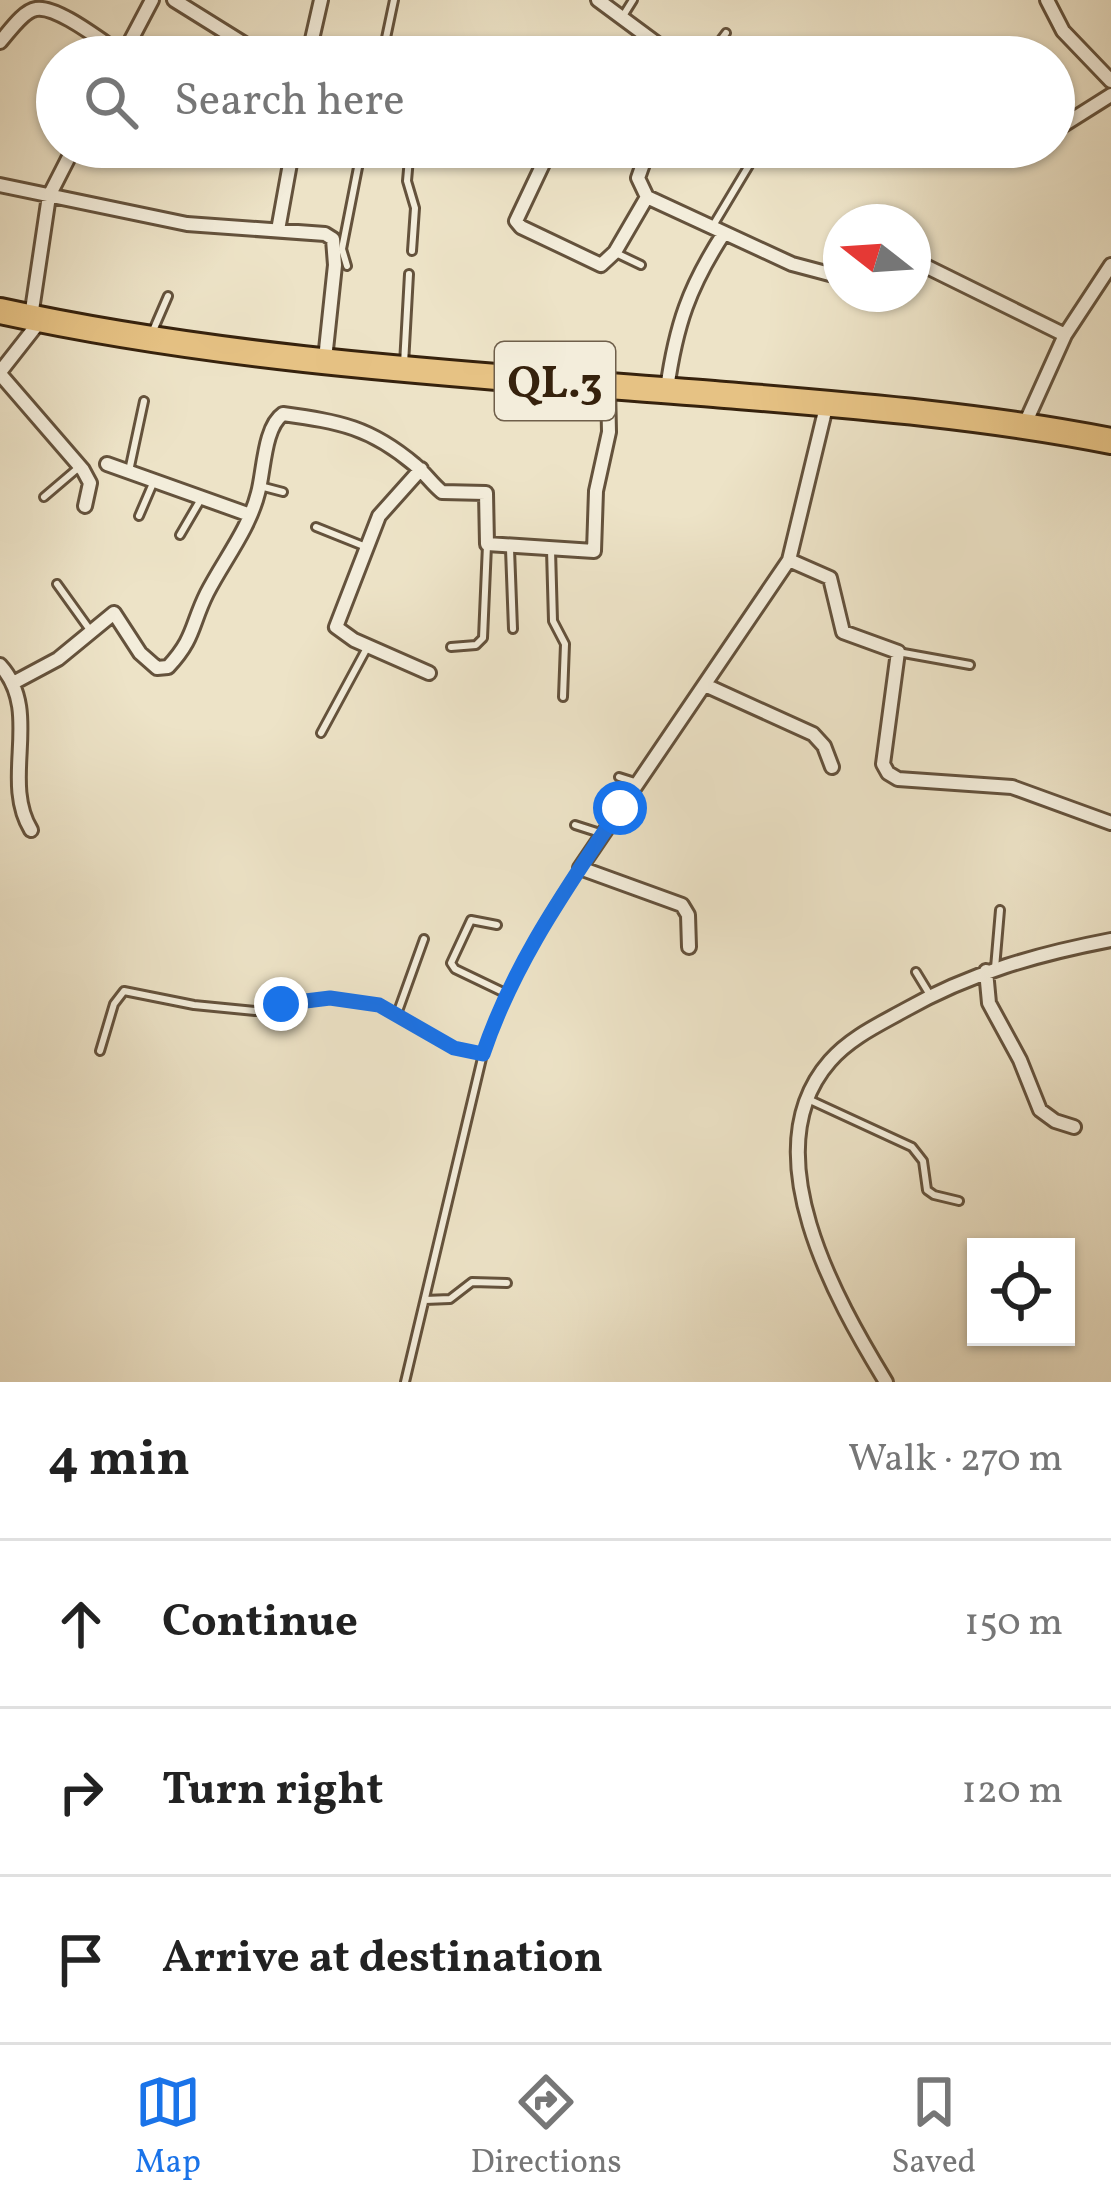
<!DOCTYPE html>
<meta charset="utf-8">
<style>
:root{--surface:#fff;--page:#f2f2f2;--text:#222;--muted:#767676;--line:#e0e0e0;--accent:#1a73e8}
body{margin:0;font-family:Vollkorn,serif;background:var(--page);color:var(--text)}
.controls{position:absolute;right:36px;bottom:36px;display:grid;overflow:hidden;border-radius:0px;box-shadow:0 3px 9px #0004}
.controls button{width:108px;height:108px;display:grid;place-items:center;padding:0;border:0;border-bottom:3px solid var(--line);background:var(--surface);color:var(--text);font:60px sans-serif}
.compass{position:absolute;left:823px;top:204px;width:108px;height:108px;border-radius:50%;background:var(--surface);box-shadow:0 3px 9px #0004;rotate:287deg}
.stop{position:absolute;width:36px;height:36px;margin:-27px;border:9px solid #1a73e8;border-radius:50%;background:#fff}
.stop.end{background:#1a73e8;border-color:#fff;box-shadow:0 3px 12px #0008}
.list{margin:0;padding:0;list-style:none}
h2{display:flex;justify-content:space-between;align-items:center;height:156px;margin:0;padding:0 48px;font-size:51px}
h2 small{font-size:39px;font-weight:400;color:var(--muted)}
.list li{display:grid;grid-template-columns:78px 1fr auto;gap:36px;align-items:center;box-sizing:border-box;height:168px;padding:0 48px;border-top:3px solid var(--line)}
.list b{display:block;font-size:45px;white-space:nowrap}
.list em{font-size:39px;font-style:normal;color:var(--muted)}
.icon{flex:none;width:66px;height:66px;fill:none;stroke:currentColor;stroke-width:2;stroke-linecap:round;stroke-linejoin:round}
.map{position:relative;flex:none;width:1111px;height:1382px;overflow:hidden}
.search{position:absolute;background:var(--surface);box-shadow:0 3px 9px #0004;left:36px;right:36px;top:36px;height:132px;display:flex;align-items:center;gap:30px;box-sizing:border-box;padding:0 42px;border-radius:66px;color:var(--muted);font-size:45px}
.sheet{height:660px;background:var(--surface)}
nav{display:flex;justify-content:space-around;align-items:center;box-sizing:border-box;height:168px;border-top:3px solid var(--line);background:var(--surface);font-size:33px;color:var(--muted)}
nav a{display:grid;justify-items:center;gap:6px}
nav .on{color:var(--accent)}
.map>svg:first-child{display:block}
</style>
<div class="map">
<svg width="1111" height="1382" viewBox="0 0 1111 1382">
<rect width="100%" height="100%" fill="#ede3c7"/>
<filter id="stains"><feTurbulence type="fractalNoise" baseFrequency=".00167" numOctaves="4"/><feColorMatrix values="0 0 0 0 .2 0 0 0 0 .09 0 0 0 0 .02 0 0 0 .5 -.17"/></filter>
<radialGradient id="worn" r=".72"><stop offset=".6" stop-color="#630" stop-opacity="0"/><stop offset="1" stop-color="#630" stop-opacity=".3"/></radialGradient>
<g fill="none" stroke-linecap="round" stroke-linejoin="round">
<g stroke="#64523c" stroke-width="12">
<path id="lane" d="M 623,16 L 633,0
M 382,57 L 394,0
M 708,57 L 726,33
M 410,147 L 407,181 L 415,208 L 412,251
M 714,224 L 760,147
M 618,254 L 641,265
M 347,266 L 342,249 L 362,147
M 152,333 L 168,296
M 404,364 L 409,274
M 129,471 L 144,401
M 260,486 L 283,492
M 44,497 L 78,468
M 139,516 L 154,481
M 316,527 L 366,547
M 180,535 L 201,499
M 510,549 L 513,629
M 551,550 L 553,621 L 565,644 L 563,697
M 57,584 L 90,630
M 451,647 L 476,645 L 483,638 L 487,545
M 898,652 L 970,665
M 321,733 L 368,646
M 619,777 L 638,783
M 575,825 L 600,833
M 497,925 L 471,920 L 451,963 L 455,969 L 505,993
M 995,968 L 1000,910
M 916,972 L 930,995
M 397,1014 L 424,939
M 100,1051 L 114,1004 L 124,991 L 194,1005 L 255,1011 L 330,998 L 379,1005 L 454,1048 L 483,1054
M 810,1100 L 912,1147 L 923,1161 L 927,1190 L 934,1195 L 959,1201
M 425,1300 L 450,1299 L 472,1282 L 507,1283
M 405,1382 L 483,1054 C 506,986 539,927 580,868"/>
</g>
<g stroke="#64523c" stroke-width="18">
<path id="street" d="M 174,0 L 251,48 L 310,46
M 598,0 L 675,57
M 1047,0 L 1063,31 L 1111,81
M 0,42 C 9,32 23,11 36,9 C 57,5 104,43 123,55
M 122,57 L 152,0
M 308,57 L 321,0
M 1054,131 L 1111,95
M 551,147 L 516,221 L 521,227 L 601,265 L 615,252 L 647,197
M 649,147 L 638,178 L 647,197 L 792,264 L 841,277
M 0,185 L 187,224 L 325,234 L 333,239 L 335,265 L 325,359
M 278,230 L 293,147
M 913,260 L 1065,335
M 31,317 L 49,196 L 74,147
M 0,372 L 40,321
M 0,374 L 83,470 L 90,483 L 85,506
M 667,389 C 676,325 689,287 724,233
M 1024,426 L 1065,335 L 1111,265
M 107,464 L 250,515
M 421,469 L 379,516 L 336,627 L 354,640 L 429,673
M 789,560 L 830,578 L 843,632 L 898,652 L 883,764 L 888,773 L 898,779 L 1012,787 L 1111,823
M 0,665 C 43,712 0,779 31,830
M 15,682 L 58,659 L 114,613 L 140,653 L 157,668 L 168,667 C 195,638 191,625 207,593 C 224,560 249,529 258,493 C 264,471 264,427 283,414 C 340,422 370,427 415,465 C 425,473 432,484 442,492 L 486,493 L 487,544 L 594,551 L 596,491 L 609,432 L 608,386
M 705,685 L 813,734 L 824,746 L 832,767
M 689,947 L 688,915 L 682,905 L 580,868 L 789,560 L 827,403
M 986,971 L 989,1003 L 1020,1060 L 1040,1110 L 1055,1121 L 1074,1127
M 886,1382 C 836,1300 751,1151 830,1061 C 850,1038 878,1025 905,1010 C 970,973 1038,954 1111,940"/>
</g>
<g stroke="#36220d" stroke-width="30">
<path id="highway" d="M 0,311 C 233,362 476,375 714,394 C 846,405 980,415 1111,441"/>
</g>
<use href="#lane" stroke="#f3eddb" stroke-width="6"/>
<use href="#street" stroke="#f3eddb" stroke-width="12"/>
<use href="#highway" stroke="#e6c284" stroke-width="24"/>
</g>
<g fill="none" stroke-linecap="round" stroke-linejoin="round">
<path stroke="#1a73e8" stroke-width="15" d="M 281,1004 L 330,998 L 379,1005 L 454,1048 L 483,1054 C 514,962 567,888 620,808"/>
</g>
<g text-anchor="middle" stroke-width="10" stroke-linejoin="round" paint-order="stroke">
<rect fill="#f3eddb" stroke="#6f5f4b" stroke-width="3" x="495" y="342" width="120" height="78" rx="9"/>
<g font-size="45" font-weight="bold" fill="#36220d">
<text x="555" y="397">QL.3</text>
</g>
</g>
<rect width="100%" height="100%" filter="url(#stains)"/>
<rect width="100%" height="100%" fill="url(#worn)"/>
</svg>
<div class="controls">
<button><svg class="icon" aria-label="locate" viewBox="0 0 24 24"><circle cx="12" cy="12" r="6"/><path d="M12 2v4M12 18v4M2 12h4M18 12h4"/></svg></button>
</div>
<svg class="compass" viewBox="-18 -18 36 36"><path d="M0-13l5 13h-10z" fill="#e53935"/><path d="M0 13l5-13h-10z" fill="#767676"/></svg>
<div class="stop" style="left:620px;top:808px"></div>
<div class="stop end" style="left:281px;top:1004px"></div>
<div class="search"><svg class="icon" aria-label="search" viewBox="0 0 24 24"><circle cx="10" cy="10" r="6"/><path d="M15 15l6 6"/></svg>Search here</div>
</div>
<section class="sheet">
<h2>4 min<small>Walk · 270 m</small></h2>
<ul class="list">
<li><svg class="icon" aria-label="ahead" viewBox="0 0 24 24"><path d="M12 20V5M6 11l6-6 6 6"/></svg><div><b>Continue</b></div><em>150 m</em></li>
<li><svg class="icon" aria-label="right" viewBox="0 0 24 24"><path d="M7 20v-9h11M14 6l5 5-5 5"/></svg><div><b>Turn right</b></div><em>120 m</em></li>
<li><svg class="icon" aria-label="arrive" viewBox="0 0 24 24"><path d="M6 21V4h12l-3 4 3 4H6"/></svg><div><b>Arrive at destination</b></div></li>
</ul>
</section>
<nav>
<a class="on"><svg class="icon" aria-label="map" viewBox="0 0 24 24"><path d="M3 6l6-2 6 2 6-2v14l-6 2-6-2-6 2zM9 4v14M15 6v14"/></svg>Map</a>
<a><svg class="icon" aria-label="directions" viewBox="0 0 24 24"><path d="M12 3l9 9-9 9-9-9zM9 14v-3h6M13 9l2 2-2 2"/></svg>Directions</a>
<a><svg class="icon" aria-label="saved" viewBox="0 0 24 24"><path d="M7 4h10v16l-5-4-5 4z"/></svg>Saved</a>
</nav>
